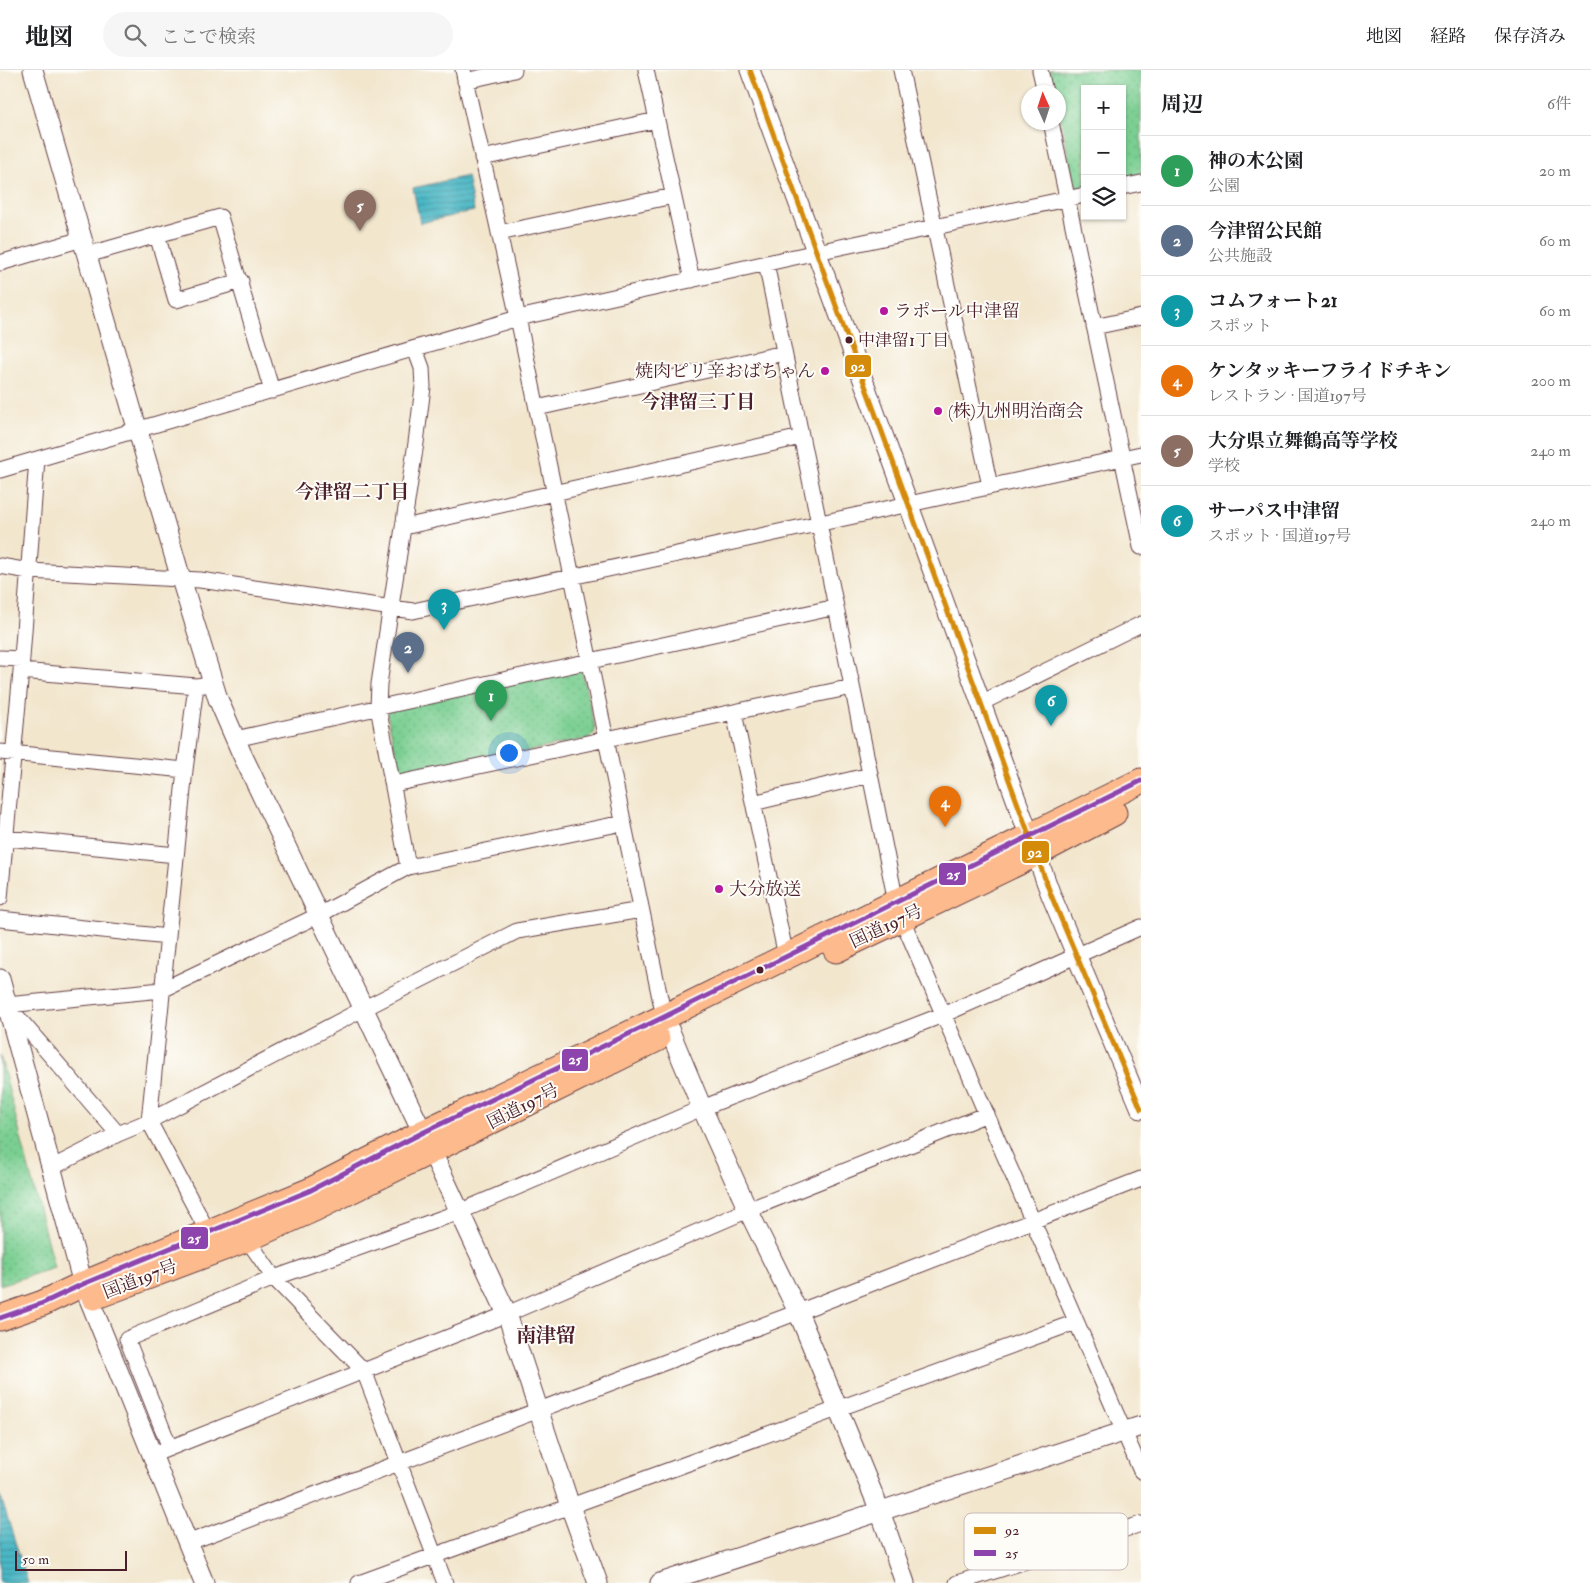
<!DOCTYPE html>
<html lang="ja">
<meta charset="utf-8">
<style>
:root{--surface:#fff;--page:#f6f6f6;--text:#202124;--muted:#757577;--line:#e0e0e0;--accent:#111827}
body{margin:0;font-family:"IM FELL Double Pica","Noto Serif JP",serif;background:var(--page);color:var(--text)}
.controls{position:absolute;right:15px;top:15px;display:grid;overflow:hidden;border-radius:0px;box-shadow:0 1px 4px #0004}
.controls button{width:45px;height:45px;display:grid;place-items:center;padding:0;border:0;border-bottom:1px solid var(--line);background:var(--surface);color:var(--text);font:25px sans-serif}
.compass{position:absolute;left:1021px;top:15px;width:45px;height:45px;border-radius:50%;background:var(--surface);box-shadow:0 1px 4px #0004;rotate:357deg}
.scale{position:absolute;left:15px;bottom:12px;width:112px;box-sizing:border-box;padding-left:5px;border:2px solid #4a1f2b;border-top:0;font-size:14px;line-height:18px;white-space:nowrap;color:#4a1f2b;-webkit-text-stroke:4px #fdfcf7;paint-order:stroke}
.you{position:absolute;left:508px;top:682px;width:18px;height:18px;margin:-12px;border:4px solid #fff;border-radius:50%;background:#1a73e8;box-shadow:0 0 0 8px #1a73e833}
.badge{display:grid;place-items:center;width:32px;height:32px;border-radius:50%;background:var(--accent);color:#fff;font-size:16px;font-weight:700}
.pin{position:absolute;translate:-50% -41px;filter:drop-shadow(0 1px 2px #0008)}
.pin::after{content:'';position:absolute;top:26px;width:18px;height:15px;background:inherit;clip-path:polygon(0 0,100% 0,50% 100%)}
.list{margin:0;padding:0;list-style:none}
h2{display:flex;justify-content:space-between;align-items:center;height:65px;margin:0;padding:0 20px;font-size:21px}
h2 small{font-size:16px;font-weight:400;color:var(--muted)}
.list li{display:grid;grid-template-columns:32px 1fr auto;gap:15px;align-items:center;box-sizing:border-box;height:70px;padding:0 20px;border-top:1px solid var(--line)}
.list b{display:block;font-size:19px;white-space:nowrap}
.list p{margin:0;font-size:16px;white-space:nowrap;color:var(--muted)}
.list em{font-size:16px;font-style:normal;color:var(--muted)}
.icon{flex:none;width:28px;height:28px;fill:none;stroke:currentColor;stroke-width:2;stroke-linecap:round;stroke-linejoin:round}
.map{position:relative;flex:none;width:1141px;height:1513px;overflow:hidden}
header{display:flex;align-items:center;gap:30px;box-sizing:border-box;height:70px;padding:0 25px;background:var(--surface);border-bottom:1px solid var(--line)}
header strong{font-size:24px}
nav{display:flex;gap:28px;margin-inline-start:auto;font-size:18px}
.search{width:350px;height:45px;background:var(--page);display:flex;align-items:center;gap:12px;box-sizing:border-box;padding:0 18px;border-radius:28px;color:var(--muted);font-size:19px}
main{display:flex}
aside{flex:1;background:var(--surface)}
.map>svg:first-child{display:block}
</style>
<header>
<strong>地図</strong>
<div class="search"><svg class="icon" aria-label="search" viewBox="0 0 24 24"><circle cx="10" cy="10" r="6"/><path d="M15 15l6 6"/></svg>ここで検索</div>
<nav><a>地図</a><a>経路</a><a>保存済み</a></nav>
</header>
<main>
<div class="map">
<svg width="1141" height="1513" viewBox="0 0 1141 1513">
<defs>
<pattern id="park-dots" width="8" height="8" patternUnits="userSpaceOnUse" patternTransform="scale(1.25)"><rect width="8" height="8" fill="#7acf92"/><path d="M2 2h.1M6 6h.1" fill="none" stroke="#6bb17e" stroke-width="1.8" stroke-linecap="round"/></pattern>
<pattern id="water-rules" width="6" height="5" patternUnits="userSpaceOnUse" patternTransform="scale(1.25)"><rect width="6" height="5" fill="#4ab7c5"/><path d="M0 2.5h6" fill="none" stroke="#4094a0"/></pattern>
</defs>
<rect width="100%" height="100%" fill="#fdfcf7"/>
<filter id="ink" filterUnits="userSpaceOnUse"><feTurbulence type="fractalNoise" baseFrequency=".02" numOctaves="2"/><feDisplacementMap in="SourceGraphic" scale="10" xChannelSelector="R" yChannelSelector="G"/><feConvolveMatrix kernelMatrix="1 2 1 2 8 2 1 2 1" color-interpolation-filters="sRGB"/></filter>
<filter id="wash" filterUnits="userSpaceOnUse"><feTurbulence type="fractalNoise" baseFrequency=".0096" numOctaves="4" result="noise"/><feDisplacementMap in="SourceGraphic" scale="20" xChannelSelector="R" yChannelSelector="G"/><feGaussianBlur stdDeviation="1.12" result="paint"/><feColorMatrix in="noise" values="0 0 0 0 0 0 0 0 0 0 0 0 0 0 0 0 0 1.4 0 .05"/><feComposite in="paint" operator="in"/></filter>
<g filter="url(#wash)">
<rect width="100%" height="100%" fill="#f2e6cd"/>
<path fill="url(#park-dots)" stroke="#62775e" d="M 1049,0 L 1141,0 L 1141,104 L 1122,108 L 1122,19 L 1085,19 L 1085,116 L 1080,118 L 1074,114 L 1059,42 L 1058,22 L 1054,22 Z
M 577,598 L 582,602 L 595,658 L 595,662 L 590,668 L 406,707 L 400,703 L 387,644 L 391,639 Z
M 0,985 L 54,1198 L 0,1215 Z"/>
<path fill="url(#water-rules)" stroke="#4a6b78" d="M 467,106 L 474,141 L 420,153 L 413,118 Z
M 0,1424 L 28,1513 L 0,1513 Z"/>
</g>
<g filter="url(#ink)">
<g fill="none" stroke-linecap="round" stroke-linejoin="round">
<g stroke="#633d43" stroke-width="17">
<path id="minor" d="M 463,0 L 518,248 L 664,947
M 646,0 L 692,210
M 901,0 L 990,416
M 1040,0 L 1045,22
M 465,11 L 514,0
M 1051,52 L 1141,477
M 482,88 L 657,50
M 1122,117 L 1141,113
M 499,163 L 673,126
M 157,165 L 176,230 L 241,211
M 87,185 L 220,147 L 272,321
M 0,193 L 82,169
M 766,193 L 896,832
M 1094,257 L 1141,247
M 537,338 L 784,283
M 0,400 L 518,248 L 817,182 L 1085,125
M 404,457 L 801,367
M 0,496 L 29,501 L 200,510 L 413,541 L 1141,384
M 0,588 L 22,589
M 21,601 L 196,616 L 204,615
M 196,616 L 185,700 L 149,1051 L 208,1162
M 981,633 L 1141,554
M 734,643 L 786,886
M 235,669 L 836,537
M 0,682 L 185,700
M 394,714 L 852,617
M 753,733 L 870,705
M 7,768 L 176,785
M 408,797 L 378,637 L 379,614 L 416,373 L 423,317 L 422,298 L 415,279
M 0,828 L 21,601 L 37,389
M 0,849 L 168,867
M 902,849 L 1141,1401
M 7,935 L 162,920 L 319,845 L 408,797 L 623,753
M 8,936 L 118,1064 L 149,1051 L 363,939 L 517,861 L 641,840
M 51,1098 L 118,1064
M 247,1169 L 274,1208 L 364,1301 L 445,1513
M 170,1378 L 127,1269 L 274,1208 L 459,1142 L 702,1038 L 945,944 L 1141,857
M 162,1381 L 507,1244 L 748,1140 L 987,1044
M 187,1473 L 798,1242 L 1141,1109
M 359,1513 L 1076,1252
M 957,1513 L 1141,1454"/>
</g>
<g stroke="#633d43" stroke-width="21">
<path id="tertiary" d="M 33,0 L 181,509 L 218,629 L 241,682 L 432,1082 L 507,1244 L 570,1436 L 598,1513
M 750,0 L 1051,825 L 1141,1039
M 0,909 L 83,1214 L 204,1513
M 664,947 L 702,1038 L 748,1140 L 798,1242 L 880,1441 L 905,1513
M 660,1513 L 1141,1356"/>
</g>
<g stroke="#633d43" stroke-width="27">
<path id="trunk" d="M 836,880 L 1036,784 L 1114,743
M 94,1227 L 247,1169 L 316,1138 L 657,969
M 0,1248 L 43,1233 L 83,1214 L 309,1121 L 422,1063 L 664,947 L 1141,711"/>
</g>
<use href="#minor" stroke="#fff" stroke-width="15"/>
<use href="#tertiary" stroke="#fff" stroke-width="19"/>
<use href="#trunk" stroke="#fcba8d" stroke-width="25"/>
<g stroke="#fdfcf7" stroke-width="9">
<path id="bus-1" d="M 750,0 L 1051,825 L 1141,1039"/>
</g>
<g stroke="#fdfcf7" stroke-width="9">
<path id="bus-2" d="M 0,1248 L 43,1233 L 83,1214 L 309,1121 L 422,1063 L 664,947 L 1141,711"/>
</g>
<use href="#bus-1" stroke="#d48b09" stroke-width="5"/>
<use href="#bus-2" stroke="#8e44ad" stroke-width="5"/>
</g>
</g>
<g fill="#b5179e" stroke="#fdfcf7" stroke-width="2">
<circle cx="884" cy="241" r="5"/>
<circle cx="825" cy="301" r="5"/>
<circle cx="938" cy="341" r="5"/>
<circle cx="719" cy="819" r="5"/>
</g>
<g fill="#4a1f2b" stroke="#fdfcf7" stroke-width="2">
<circle cx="849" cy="270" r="4.5"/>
<circle cx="760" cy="900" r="4.5"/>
</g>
<g text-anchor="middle" stroke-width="4" stroke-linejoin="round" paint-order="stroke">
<g font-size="17" fill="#4a1f2b" stroke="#fdfcf7" text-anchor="start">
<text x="858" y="276">中津留1丁目</text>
</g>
<g font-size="18" fill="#4a1f2b" stroke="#fdfcf7" text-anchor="start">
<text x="894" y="247">ラポール中津留</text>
<text x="815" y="307" text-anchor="end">焼肉ピリ辛おばちゃん</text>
<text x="948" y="347">(株)九州明治商会</text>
<text x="729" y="825">大分放送</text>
</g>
<g font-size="18" fill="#4a1f2b" stroke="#fdfcf7">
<text transform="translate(886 856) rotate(-25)" y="6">国道197号</text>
<text transform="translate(523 1036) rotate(-27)" y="6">国道197号</text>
<text transform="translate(140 1209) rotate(-21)" y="6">国道197号</text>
</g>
<g font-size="19" font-weight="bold" fill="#4a1f2b" stroke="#fdfcf7">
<text x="698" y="338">今津留三丁目</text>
<text x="352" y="428">今津留二丁目</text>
</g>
<g font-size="20" font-weight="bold" fill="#4a1f2b" stroke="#fdfcf7">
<text x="546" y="1272">南津留</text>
</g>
</g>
<rect x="964" y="1443" width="164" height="57" rx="8" fill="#fdfcf7" stroke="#c7baba" stroke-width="1"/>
<rect x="974" y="1457" width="22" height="7" fill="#d48b09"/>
<rect x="974" y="1480" width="22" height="6" fill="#8e44ad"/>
<g font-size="14" fill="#4a1f2b">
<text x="1005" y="1465">92</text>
<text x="1005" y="1488">25</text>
</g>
<g stroke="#fdfcf7" stroke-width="2">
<rect x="844" y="284" width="28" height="24" rx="5" fill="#d48b09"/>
<rect x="1021" y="770" width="29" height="24" rx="5" fill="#d48b09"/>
<rect x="938" y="792" width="29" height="24" rx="5" fill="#8e44ad"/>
<rect x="561" y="978" width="28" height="24" rx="5" fill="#8e44ad"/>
<rect x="180" y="1156" width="29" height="24" rx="5" fill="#8e44ad"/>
</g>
<g font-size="14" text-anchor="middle" font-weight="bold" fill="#fff">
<text x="858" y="301">92</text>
<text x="1035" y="787">92</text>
<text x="953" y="809">25</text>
<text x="575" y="994">25</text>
<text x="194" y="1173">25</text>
</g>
</svg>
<div class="controls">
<button>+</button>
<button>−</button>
<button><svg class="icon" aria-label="layers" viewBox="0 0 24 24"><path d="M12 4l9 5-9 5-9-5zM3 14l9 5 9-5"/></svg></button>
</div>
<svg class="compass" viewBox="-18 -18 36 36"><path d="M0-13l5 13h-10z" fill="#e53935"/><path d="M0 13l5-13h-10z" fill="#757577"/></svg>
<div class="scale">50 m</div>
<div class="you"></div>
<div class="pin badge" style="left:491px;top:651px;background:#2e9e5b">1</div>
<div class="pin badge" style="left:408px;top:603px;background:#5c6f8a">2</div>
<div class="pin badge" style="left:444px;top:560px;background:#0f9aa8">3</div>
<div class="pin badge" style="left:945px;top:757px;background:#e8710a">4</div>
<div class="pin badge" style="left:360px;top:161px;background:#8d6e63">5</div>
<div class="pin badge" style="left:1051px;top:656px;background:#0f9aa8">6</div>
</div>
<aside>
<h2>周辺<small>6件</small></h2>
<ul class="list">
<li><span class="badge" style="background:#2e9e5b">1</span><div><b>神の木公園</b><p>公園</p></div><em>20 m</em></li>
<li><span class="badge" style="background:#5c6f8a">2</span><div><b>今津留公民館</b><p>公共施設</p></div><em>60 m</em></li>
<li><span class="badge" style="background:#0f9aa8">3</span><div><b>コムフォート21</b><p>スポット</p></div><em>60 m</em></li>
<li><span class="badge" style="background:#e8710a">4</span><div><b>ケンタッキーフライドチキン</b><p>レストラン · 国道197号</p></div><em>200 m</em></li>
<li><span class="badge" style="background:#8d6e63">5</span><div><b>大分県立舞鶴高等学校</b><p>学校</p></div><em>240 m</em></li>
<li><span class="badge" style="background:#0f9aa8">6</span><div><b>サーパス中津留</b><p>スポット · 国道197号</p></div><em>240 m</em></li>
</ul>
</aside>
</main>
